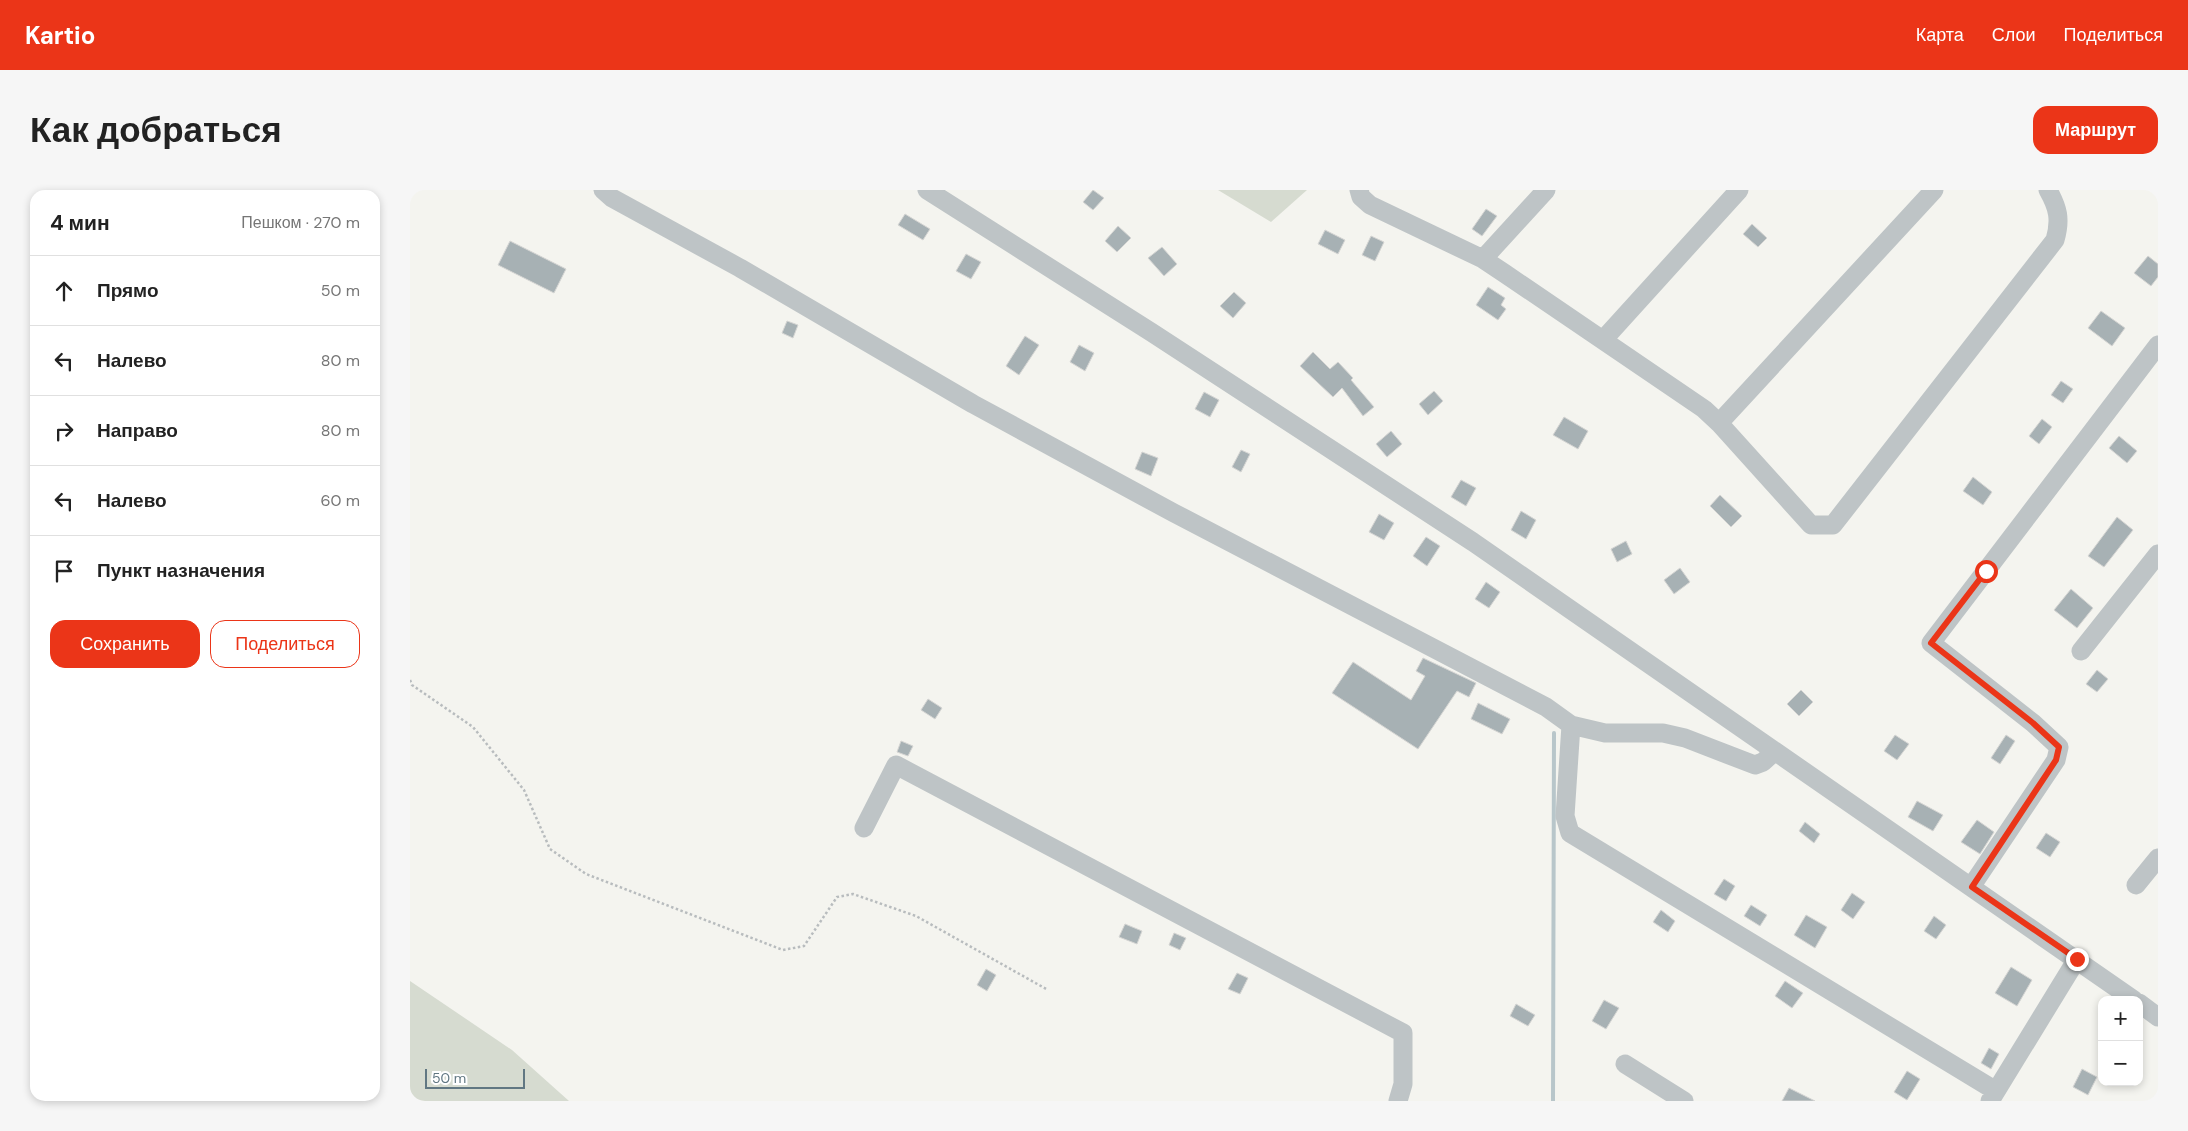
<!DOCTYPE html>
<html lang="ru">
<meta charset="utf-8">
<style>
:root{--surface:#fff;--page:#f6f6f6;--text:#222;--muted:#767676;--line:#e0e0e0;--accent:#eb3518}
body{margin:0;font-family:"DM Sans",sans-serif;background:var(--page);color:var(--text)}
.controls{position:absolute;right:15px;bottom:15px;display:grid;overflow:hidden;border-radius:10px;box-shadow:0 2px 8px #0003}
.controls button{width:45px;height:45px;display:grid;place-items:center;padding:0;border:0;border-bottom:1px solid var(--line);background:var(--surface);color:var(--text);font:25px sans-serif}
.scale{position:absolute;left:15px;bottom:12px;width:100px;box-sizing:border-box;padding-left:5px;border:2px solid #617782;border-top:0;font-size:14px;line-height:18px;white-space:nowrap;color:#617782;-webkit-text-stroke:4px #fff;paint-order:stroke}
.stop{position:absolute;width:15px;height:15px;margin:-11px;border:4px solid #eb3518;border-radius:50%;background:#fff}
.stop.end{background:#eb3518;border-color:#fff;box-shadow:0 1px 5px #0008}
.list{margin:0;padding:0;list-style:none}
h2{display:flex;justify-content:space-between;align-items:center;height:65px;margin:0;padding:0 20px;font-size:21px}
h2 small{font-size:16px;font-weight:400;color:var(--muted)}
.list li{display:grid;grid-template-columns:32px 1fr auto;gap:15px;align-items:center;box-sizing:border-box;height:70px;padding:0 20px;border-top:1px solid var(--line)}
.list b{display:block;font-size:19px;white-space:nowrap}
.list em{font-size:16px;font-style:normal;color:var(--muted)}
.actions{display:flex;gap:10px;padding:15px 20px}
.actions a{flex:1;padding:11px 0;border:1px solid var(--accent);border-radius:15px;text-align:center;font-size:18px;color:var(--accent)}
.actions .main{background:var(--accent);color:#fff}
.icon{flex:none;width:28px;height:28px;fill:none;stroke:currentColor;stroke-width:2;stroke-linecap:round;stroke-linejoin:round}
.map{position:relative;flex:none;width:1748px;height:911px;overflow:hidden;border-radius:15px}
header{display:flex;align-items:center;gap:30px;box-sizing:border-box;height:70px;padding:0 25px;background:var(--accent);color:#fff}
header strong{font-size:24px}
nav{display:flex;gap:28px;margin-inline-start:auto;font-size:18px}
.intro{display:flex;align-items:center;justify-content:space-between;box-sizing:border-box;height:120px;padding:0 30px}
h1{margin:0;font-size:35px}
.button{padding:12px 22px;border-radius:15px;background:var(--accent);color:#fff;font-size:18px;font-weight:700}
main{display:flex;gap:30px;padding:0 30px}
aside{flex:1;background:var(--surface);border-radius:15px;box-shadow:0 2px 8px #0003}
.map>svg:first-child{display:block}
</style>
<header>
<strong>Kartio</strong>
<nav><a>Карта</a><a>Слои</a><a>Поделиться</a></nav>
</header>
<div class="intro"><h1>Как добраться</h1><a class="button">Маршрут</a></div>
<main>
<aside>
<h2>4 мин<small>Пешком · 270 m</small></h2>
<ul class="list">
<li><svg class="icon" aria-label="ahead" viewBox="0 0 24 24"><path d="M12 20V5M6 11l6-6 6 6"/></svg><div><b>Прямо</b></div><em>50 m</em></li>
<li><svg class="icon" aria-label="left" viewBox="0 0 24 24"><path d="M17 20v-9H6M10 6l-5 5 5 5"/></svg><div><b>Налево</b></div><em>80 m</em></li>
<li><svg class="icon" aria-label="right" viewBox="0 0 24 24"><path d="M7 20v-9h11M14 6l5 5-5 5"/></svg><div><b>Направо</b></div><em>80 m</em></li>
<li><svg class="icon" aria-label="left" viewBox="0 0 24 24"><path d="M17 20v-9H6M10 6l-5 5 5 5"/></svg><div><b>Налево</b></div><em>60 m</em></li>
<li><svg class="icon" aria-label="arrive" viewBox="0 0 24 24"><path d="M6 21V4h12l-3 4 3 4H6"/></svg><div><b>Пункт назначения</b></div></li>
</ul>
<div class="actions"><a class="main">Сохранить</a><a>Поделиться</a></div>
</aside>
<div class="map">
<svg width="1748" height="911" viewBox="0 0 1748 911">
<rect width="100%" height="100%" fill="#f4f4ef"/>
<path fill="#d6dbd0" d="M 808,0 L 897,0 L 861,32 Z
M 0,791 L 102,860 L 159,911 L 0,911 Z"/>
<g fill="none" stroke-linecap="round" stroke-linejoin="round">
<path stroke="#b8c6ca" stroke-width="4" d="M 1143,911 L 1144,543"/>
</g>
<path fill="#a7b1b4" stroke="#d5d5d3" d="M 683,0 L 694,8 L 683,20 L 673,12 Z
M 1076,19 L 1087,26 L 1072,46 L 1062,39 Z
M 495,24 L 520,39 L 513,50 L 488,35 Z
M 1342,34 L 1357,48 L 1348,57 L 1333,44 Z
M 708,36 L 721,48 L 707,62 L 695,51 Z
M 915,40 L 935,50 L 928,64 L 908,54 Z
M 961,46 L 974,52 L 965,71 L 952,65 Z
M 100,51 L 156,79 L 144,103 L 88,75 Z
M 752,57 L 767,74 L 754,86 L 738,68 Z
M 556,64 L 571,72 L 561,89 L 546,81 Z
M 1738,66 L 1748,74 L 1748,87 L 1741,96 L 1724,83 Z
M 1078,97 L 1095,108 L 1091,115 L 1096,119 L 1088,130 L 1066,115 Z
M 824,102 L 836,113 L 823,128 L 810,116 Z
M 1691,121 L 1715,138 L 1702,156 L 1678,138 Z
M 377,131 L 388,135 L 383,148 L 372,143 Z
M 615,146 L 629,155 L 609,185 L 596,176 Z
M 669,155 L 684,163 L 675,181 L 660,172 Z
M 903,162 L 920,179 L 928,172 L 943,188 L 941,190 L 964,217 L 953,226 L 932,198 L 923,207 L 890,176 Z
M 1651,191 L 1663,199 L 1653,213 L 1641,205 Z
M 1024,201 L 1033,211 L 1018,225 L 1009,214 Z
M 794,202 L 809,210 L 800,227 L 785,219 Z
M 1154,227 L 1178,241 L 1168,259 L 1143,245 Z
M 1632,229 L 1642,237 L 1629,254 L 1619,246 Z
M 981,241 L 992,254 L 977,267 L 966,254 Z
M 1709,246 L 1727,261 L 1717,273 L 1699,258 Z
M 831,260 L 840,264 L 831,282 L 822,277 Z
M 732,262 L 748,268 L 741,286 L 725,279 Z
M 1563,287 L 1582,302 L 1573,315 L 1553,301 Z
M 1051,290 L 1066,298 L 1056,316 L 1041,307 Z
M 1310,305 L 1332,326 L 1321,337 L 1300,316 Z
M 1111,321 L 1126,330 L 1116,349 L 1101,340 Z
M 969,324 L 984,333 L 974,350 L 959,342 Z
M 1707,327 L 1723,340 L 1694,377 L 1678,366 Z
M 1016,347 L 1030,356 L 1017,376 L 1003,366 Z
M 1216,351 L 1222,364 L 1207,372 L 1201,359 Z
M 1270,378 L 1280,392 L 1264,404 L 1254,390 Z
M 1076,392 L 1090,402 L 1079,418 L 1065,409 Z
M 1661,399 L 1683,418 L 1667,438 L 1644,420 Z
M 1013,468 L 1066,493 L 1059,507 L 1047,501 L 1008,559 L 922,503 L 943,472 L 1001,510 L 1015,486 L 1006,481 Z
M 1687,480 L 1698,489 L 1687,502 L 1676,494 Z
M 1391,500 L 1403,512 L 1389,526 L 1377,514 Z
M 518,509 L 532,518 L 525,529 L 511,520 Z
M 1068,513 L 1100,529 L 1092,544 L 1061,529 Z
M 1485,545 L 1499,554 L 1487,570 L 1474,561 Z
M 1596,545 L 1605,551 L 1590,574 L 1581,568 Z
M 491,551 L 503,556 L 498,566 L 487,562 Z
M 1507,611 L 1533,625 L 1523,641 L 1498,627 Z
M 1567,630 L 1584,642 L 1570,664 L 1551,652 Z
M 1395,632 L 1410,644 L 1404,653 L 1389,641 Z
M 1636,643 L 1650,652 L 1640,667 L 1626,658 Z
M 1314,689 L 1325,696 L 1316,711 L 1304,704 Z
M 1442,703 L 1455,712 L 1443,729 L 1431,720 Z
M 1341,715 L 1357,725 L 1350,736 L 1334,726 Z
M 1251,720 L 1265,731 L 1258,742 L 1243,732 Z
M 1396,725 L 1417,737 L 1405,758 L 1384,745 Z
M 1524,726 L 1536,735 L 1526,749 L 1514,741 Z
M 715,734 L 732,741 L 727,754 L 709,747 Z
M 764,743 L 776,748 L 770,760 L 759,755 Z
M 1601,777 L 1622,790 L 1607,816 L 1585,803 Z
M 576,779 L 586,785 L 577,801 L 567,795 Z
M 827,783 L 838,788 L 830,804 L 818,799 Z
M 1375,791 L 1393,803 L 1382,818 L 1365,806 Z
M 1194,810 L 1209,818 L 1196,839 L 1182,831 Z
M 1106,814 L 1125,825 L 1118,836 L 1100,826 Z
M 1579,858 L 1589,864 L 1581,879 L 1571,873 Z
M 1672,879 L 1687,887 L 1678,905 L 1663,897 Z
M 1497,881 L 1510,889 L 1497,910 L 1484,902 Z
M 1379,898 L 1405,911 L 1372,911 Z"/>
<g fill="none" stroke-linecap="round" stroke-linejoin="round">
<path stroke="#b8bcbe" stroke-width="2.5" stroke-dasharray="2.5 2.5" stroke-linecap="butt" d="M 0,490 L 2,495 L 63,537 L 114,600 L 140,659 L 176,684 L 373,760 L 394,756 L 427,707 L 443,704 L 506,726 L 638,800"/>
<path stroke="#bec4c6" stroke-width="19" d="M 193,0 L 202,8 L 330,78 L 563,214 L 764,323 L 1136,517 L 1161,535 L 1195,543 L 1253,543 L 1275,548 L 1345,575 L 1353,572 L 1364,562
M 517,0 L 741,142 L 1063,352 L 1724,810
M 949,0 L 951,7 L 960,15 L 1073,69 L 1094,83 L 1294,219 L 1309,233
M 1524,0 L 1309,233 L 1401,335 L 1423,335 L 1645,50 C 1651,29 1648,18 1638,0
M 1073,69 L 1136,0
M 1193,150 L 1329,0
M 1671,461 L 1748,364
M 1161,535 L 1155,626 L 1160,643 L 1586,901
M 454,638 L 486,575 L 993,843 L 993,894 L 988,911
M 1726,695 L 1748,668
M 1561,697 L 1646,570 L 1649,557 L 1623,533 L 1521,453 L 1748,155
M 1729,813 L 1748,827
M 1215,874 L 1274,911
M 1580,911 L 1667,769"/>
</g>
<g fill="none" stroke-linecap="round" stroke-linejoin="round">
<path stroke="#eb3518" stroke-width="6" d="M 1576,381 L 1521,453 L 1623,533 L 1649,557 L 1646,570 L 1562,697 L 1667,769"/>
</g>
</svg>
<div class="controls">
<button>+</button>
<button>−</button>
</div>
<div class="scale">50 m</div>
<div class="stop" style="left:1576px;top:381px"></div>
<div class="stop end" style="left:1667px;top:769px"></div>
</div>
</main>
